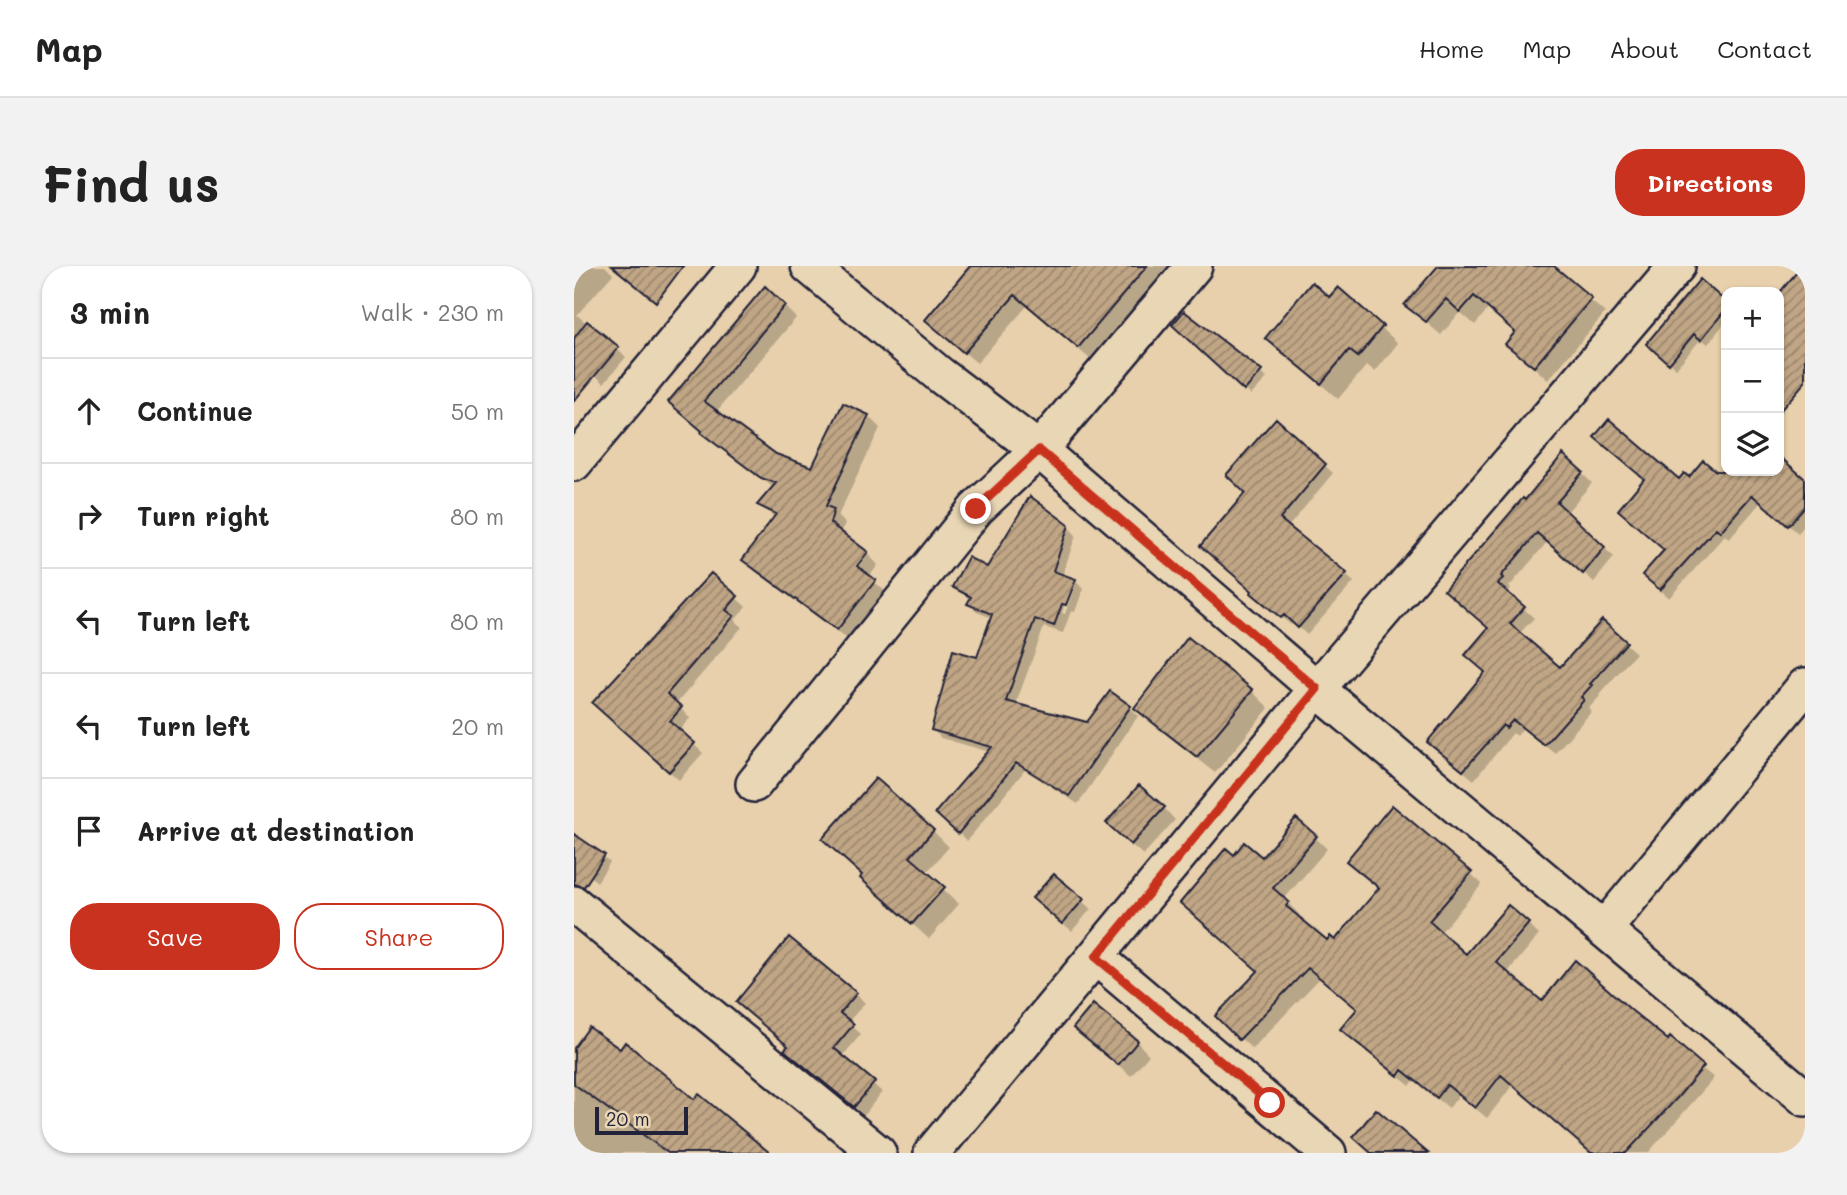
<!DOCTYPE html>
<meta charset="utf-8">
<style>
:root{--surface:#fff;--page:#f2f2f2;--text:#222;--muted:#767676;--line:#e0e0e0;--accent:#c8321e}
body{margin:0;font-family:Mali,sans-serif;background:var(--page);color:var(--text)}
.controls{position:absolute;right:21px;top:21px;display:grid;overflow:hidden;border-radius:14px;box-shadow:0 2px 5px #0004}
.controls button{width:63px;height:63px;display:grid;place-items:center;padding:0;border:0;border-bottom:2px solid var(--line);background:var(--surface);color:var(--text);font:35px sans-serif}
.scale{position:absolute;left:21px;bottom:18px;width:93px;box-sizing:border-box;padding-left:7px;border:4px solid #22223b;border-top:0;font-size:19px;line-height:24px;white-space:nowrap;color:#22223b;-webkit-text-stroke:5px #e9d6b4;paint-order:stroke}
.stop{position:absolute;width:21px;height:21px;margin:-16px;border:5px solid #c8321e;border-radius:50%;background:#fff}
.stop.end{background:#c8321e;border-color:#fff;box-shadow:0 2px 7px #0008}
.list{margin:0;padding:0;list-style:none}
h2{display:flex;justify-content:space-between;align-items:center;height:91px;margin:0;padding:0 28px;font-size:30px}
h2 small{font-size:23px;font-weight:400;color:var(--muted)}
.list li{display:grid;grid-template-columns:46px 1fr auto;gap:21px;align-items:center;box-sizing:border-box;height:105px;padding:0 28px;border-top:2px solid var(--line)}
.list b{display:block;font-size:26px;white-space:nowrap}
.list em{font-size:23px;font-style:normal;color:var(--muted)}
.actions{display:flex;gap:14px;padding:21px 28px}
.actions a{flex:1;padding:16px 0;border:2px solid var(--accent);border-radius:28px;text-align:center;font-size:24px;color:var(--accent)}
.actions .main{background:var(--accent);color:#fff}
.icon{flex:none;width:38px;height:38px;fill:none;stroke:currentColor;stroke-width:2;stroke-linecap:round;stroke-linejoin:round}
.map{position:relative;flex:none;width:1231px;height:887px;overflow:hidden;border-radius:28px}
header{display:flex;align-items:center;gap:42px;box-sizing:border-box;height:98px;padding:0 35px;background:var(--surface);border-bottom:2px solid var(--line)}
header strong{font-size:33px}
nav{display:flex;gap:38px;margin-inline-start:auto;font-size:24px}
.intro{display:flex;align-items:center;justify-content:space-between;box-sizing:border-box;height:168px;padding:0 42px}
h1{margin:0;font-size:49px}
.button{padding:18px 32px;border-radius:28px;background:var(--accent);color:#fff;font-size:24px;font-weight:700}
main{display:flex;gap:42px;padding:0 42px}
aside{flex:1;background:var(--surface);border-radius:28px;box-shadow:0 2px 5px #0004}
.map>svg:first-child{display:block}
</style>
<header>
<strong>Map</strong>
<nav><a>Home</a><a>Map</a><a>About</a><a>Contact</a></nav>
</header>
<div class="intro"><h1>Find us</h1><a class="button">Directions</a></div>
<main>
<aside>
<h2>3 min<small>Walk · 230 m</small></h2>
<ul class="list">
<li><svg class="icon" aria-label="ahead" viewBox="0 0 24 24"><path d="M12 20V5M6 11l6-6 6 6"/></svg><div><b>Continue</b></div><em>50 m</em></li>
<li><svg class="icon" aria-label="right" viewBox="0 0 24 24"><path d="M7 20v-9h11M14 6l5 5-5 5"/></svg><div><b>Turn right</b></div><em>80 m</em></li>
<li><svg class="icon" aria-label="left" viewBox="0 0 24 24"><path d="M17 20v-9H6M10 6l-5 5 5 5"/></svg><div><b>Turn left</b></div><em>80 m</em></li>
<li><svg class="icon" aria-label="left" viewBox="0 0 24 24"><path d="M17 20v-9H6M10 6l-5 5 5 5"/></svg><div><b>Turn left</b></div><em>20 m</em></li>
<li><svg class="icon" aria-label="arrive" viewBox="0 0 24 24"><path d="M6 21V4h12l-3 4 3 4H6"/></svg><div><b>Arrive at destination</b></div></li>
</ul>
<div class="actions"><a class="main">Save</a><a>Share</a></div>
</aside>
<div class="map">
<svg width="1231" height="887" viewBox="0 0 1231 887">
<defs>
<pattern id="building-hatch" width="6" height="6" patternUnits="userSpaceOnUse" patternTransform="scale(1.75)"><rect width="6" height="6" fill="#c0a685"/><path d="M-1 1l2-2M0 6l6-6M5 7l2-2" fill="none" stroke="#9c876e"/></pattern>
</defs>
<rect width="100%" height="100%" fill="#e7d0ab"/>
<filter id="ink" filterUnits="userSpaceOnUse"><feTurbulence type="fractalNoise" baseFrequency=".0143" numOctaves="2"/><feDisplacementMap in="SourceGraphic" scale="14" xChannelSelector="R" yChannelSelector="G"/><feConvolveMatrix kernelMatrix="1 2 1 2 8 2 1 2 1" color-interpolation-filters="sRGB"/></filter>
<g filter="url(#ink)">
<path fill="#0003" fill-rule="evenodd" d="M 0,0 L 31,0 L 39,8 L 3,49 L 52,91 L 30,117 L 0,90 Z
M 399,0 L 595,0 L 516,93 L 453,40 L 403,97 L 365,65 Z
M 874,0 L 977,0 L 1031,47 L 974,114 L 934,78 L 942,67 L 914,43 L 901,59 L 886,46 L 867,69 L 832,39 Z
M 1126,15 L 1152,39 L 1152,55 L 1134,78 L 1127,73 L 1102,102 L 1080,83 Z
M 764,23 L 824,77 L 801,106 L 793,99 L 764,133 L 693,71 L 755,33 Z
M 210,40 L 222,52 L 142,146 L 201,189 L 239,204 L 294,150 L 306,162 L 264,250 L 271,257 L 267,268 L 276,306 L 279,308 L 294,288 L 304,299 L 295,311 L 313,327 L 275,374 L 182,306 L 170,294 L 201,252 L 186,239 L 200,222 L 141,178 L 96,136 Z
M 610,48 L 693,112 L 677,129 L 601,58 Z
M 989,190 L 1018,217 L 992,247 L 1040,291 L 1020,316 L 974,275 L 935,321 L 937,323 L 933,328 L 960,352 L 945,368 L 987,404 L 1028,357 L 1062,387 L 1025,429 L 1026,430 L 1015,442 L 1018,445 L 981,487 L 949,462 L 943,470 L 939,467 L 900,514 L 865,485 L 913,407 L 916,363 L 882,334 L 952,237 Z
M 1205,193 L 1231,215 L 1231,259 L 1224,267 L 1187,236 L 1155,273 L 1151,269 L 1095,332 L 1079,317 L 1092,285 L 1105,216 L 1115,214 L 1150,214 L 1158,205 L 1166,207 L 1168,205 L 1205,205 Z
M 750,199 L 759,207 L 714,261 L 780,316 L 733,369 L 719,356 L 717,359 L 687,335 L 680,325 L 637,288 Z
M 493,260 L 502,269 L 488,310 L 501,314 L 509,323 L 501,346 L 497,345 L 489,367 L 470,361 L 441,440 L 514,458 L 556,441 L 564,450 L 504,538 L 451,504 L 393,575 L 372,556 L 416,486 L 367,472 L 359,464 L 404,393 L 418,352 L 403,346 L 395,338 L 397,334 L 380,321 ZM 498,316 L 502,316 L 491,348 L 488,347 Z
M 137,309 L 172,341 L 161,354 L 168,361 L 102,438 L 116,452 L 105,465 L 129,487 L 105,514 L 30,447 Z
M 678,425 L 695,442 L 641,507 L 579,458 L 562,441 Z
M 590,542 L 601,554 L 569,589 L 545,568 Z
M 359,565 L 375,581 L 352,607 L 385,638 L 355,673 L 304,627 Z
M 0,570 L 36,596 L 23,616 L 0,596 Z
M 742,572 L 753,583 L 710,633 L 725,648 L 723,651 L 753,676 L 761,676 L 806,623 L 786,606 L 896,607 L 908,618 L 866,667 L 893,691 L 954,658 L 965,669 L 933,707 L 968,738 L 1056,745 L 1140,812 L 1074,887 L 1017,887 L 939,819 L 913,852 L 885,829 L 875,842 L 840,814 L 836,820 L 768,763 L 784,744 L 746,712 L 678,783 L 643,750 L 686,706 L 660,592 L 689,593 Z
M 508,635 L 517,643 L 498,665 L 469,641 Z
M 282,728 L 291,737 L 274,756 L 287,768 L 268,791 L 308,826 L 290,849 L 221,793 L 215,780 Z
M 501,762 L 563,776 L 575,789 L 557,810 Z
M 0,785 L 121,835 L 181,877 L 191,887 L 0,887 Z"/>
<path fill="url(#building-hatch)" stroke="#22223b" stroke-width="2" d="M 38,0 L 109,0 L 82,36 Z
M 396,0 L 573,0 L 504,82 L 441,29 L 390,87 L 351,54 Z
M 864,0 L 980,0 L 1018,32 L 960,101 L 931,78 L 941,66 L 900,30 L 886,46 L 872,33 L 852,56 L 830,39 Z
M 1228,0 L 1231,0 L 1231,116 L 1205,146 L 1205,27 Z
M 1126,13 L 1152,36 L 1152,43 L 1127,74 L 1120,68 L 1095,98 L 1072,78 Z
M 738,16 L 755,31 L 764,21 L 809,60 L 784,91 L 775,84 L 747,118 L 691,72 Z
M 191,20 L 211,39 L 130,135 L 202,188 L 238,201 L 269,137 L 295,149 L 252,240 L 260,243 L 256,257 L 294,286 L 283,300 L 302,314 L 263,364 L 168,294 L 202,248 L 183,239 L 202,217 L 187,212 L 127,167 L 128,165 L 94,136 Z
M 610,45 L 688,105 L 670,125 L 598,59 Z
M 13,55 L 45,81 L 0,135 L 0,72 Z
M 702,152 L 752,198 L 706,253 L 773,307 L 724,362 L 710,349 L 707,352 L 677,327 L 678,325 L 626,280 L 671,227 L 652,209 Z
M 1035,153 L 1105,213 L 1110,207 L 1115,211 L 1129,194 L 1142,205 L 1205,205 L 1205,190 L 1231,213 L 1231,241 L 1214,260 L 1178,229 L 1146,266 L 1142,262 L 1086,324 L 1068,309 L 1090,284 L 1044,244 L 1070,213 L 1020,171 Z
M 989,188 L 1009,206 L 983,236 L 1031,281 L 1009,308 L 963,267 L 927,310 L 929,312 L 924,318 L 951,341 L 936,358 L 986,401 L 1028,354 L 1053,376 L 1016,418 L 1018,419 L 1007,431 L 1010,434 L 970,479 L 939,454 L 932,462 L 929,459 L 889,505 L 853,476 L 911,406 L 891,389 L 914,362 L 870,324 L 949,232 L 951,234 Z
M 456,230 L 495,259 L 479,305 L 502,313 L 492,339 L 488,338 L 480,360 L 461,353 L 432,435 L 513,456 L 536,425 L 557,440 L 495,530 L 442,497 L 384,568 L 361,547 L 418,481 L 357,464 L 379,384 L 403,391 L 418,348 L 393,338 L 397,331 L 378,321 L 394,291 L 413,301 Z
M 137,307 L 164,330 L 152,344 L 160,350 L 93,428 L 108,441 L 96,455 L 121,477 L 95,506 L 18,437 Z
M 614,371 L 679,424 L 623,491 L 560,442 Z
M 302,512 L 360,564 L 336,591 L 371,621 L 338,658 L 286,612 L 288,609 L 248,573 Z
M 565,519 L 591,541 L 557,579 L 532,557 Z
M 818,539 L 898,606 L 855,655 L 892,688 L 934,639 L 955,657 L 922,696 L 968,735 L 1001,694 L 1057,744 L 1094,774 L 1096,771 L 1130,800 L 1104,831 L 1052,887 L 1017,887 L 927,809 L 901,842 L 873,819 L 863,832 L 828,804 L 824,810 L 766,763 L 783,743 L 734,702 L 665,774 L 641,750 L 684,705 L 606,637 L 652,582 L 660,589 L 670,576 L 688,591 L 722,552 L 743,570 L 699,622 L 715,636 L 712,640 L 753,674 L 756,670 L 761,674 L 805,622 L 772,595 Z
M 0,568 L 31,589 L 10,621 L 0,618 Z
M 480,608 L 510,633 L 488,658 L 458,632 Z
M 215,671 L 283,727 L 266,747 L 280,758 L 260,782 L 301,816 L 280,841 L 210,784 L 214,780 L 162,736 Z
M 519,738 L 564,775 L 544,799 L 499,762 Z
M 15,761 L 46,783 L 51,776 L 120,833 L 125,828 L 196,887 L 94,887 L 0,818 L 0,782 Z
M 802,843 L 854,887 L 797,887 L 779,871 Z"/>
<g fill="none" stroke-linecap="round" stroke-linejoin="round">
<g stroke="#22223b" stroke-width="40">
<path id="minor" d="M 235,0 L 366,109 L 465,184 L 743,423 L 1231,832
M 0,197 L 164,0
M 180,518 L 402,243 L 465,184 L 620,0
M 0,638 L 304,887
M 1031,662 L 1231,420
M 522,691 L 754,887
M 358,887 L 743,423 L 1103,0"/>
</g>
<use href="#minor" stroke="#e9d6b4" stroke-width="35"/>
</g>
</g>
<g fill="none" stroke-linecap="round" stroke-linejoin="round" filter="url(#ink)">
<path stroke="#c8321e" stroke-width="9" d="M 402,243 L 465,184 L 743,423 L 522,691 L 696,837"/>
</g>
</svg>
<div class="controls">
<button>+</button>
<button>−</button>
<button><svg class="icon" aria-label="layers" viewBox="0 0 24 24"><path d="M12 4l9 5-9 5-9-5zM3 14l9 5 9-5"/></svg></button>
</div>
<div class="scale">20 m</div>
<div class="stop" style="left:696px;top:837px"></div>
<div class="stop end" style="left:402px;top:243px"></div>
</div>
</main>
